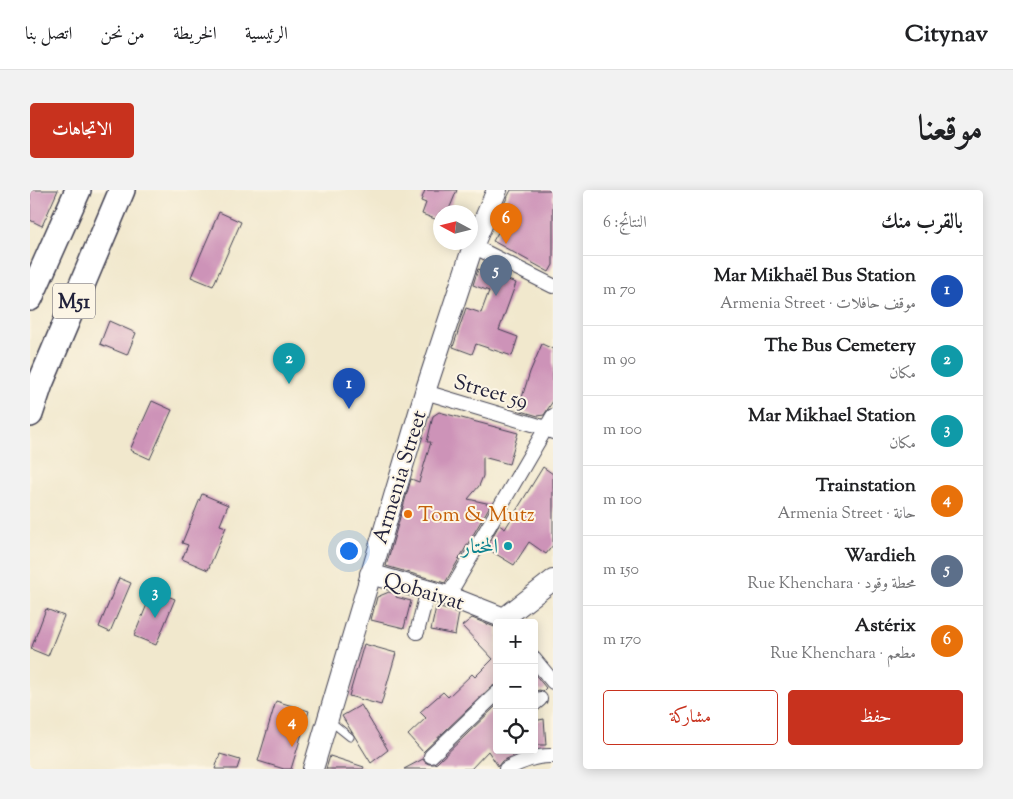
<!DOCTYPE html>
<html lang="ar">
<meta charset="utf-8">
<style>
:root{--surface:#fff;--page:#f2f2f2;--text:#202124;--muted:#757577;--line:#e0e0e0;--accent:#c8321e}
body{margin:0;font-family:"Sorts Mill Goudy",Amiri,serif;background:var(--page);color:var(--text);direction:rtl}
.controls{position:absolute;right:15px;bottom:15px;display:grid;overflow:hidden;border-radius:5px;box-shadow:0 2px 12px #0003}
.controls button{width:45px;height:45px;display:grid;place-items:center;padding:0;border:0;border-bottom:1px solid var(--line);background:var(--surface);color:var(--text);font:25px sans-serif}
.compass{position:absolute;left:403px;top:15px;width:45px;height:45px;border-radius:50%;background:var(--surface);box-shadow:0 2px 12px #0003;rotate:277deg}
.you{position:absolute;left:318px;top:360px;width:18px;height:18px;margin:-12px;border:4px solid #fff;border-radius:50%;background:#1a73e8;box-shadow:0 0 0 8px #1a73e833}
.badge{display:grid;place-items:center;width:32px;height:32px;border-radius:50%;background:var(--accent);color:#fff;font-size:16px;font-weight:700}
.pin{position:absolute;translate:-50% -41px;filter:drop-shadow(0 1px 2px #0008)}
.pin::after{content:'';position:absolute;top:26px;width:18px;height:15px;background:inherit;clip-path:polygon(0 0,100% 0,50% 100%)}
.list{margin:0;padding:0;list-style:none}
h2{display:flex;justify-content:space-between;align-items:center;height:65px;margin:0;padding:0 20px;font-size:21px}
h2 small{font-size:16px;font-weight:400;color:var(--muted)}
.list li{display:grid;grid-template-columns:32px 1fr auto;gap:15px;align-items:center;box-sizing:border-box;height:70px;padding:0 20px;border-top:1px solid var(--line)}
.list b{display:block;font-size:19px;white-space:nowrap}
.list p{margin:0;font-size:16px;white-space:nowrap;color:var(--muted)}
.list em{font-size:16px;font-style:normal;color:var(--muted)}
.actions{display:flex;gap:10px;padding:15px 20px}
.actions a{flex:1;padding:11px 0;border:1px solid var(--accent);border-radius:5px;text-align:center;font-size:18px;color:var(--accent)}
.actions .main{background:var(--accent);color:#fff}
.icon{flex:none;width:28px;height:28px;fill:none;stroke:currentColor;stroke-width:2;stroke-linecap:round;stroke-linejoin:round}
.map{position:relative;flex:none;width:523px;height:579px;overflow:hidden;direction:ltr;border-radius:5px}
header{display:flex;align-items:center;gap:30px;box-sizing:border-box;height:70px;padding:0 25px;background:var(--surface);border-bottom:1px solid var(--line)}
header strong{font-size:24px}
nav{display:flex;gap:28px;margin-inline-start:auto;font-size:18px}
.intro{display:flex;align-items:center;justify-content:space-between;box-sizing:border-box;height:120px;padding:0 30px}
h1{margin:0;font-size:35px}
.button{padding:12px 22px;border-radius:5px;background:var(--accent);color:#fff;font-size:18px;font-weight:700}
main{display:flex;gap:30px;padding:0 30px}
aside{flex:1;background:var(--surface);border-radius:5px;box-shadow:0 2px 12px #0003}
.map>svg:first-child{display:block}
</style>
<header>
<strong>Citynav</strong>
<nav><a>الرئيسية</a><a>الخريطة</a><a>من نحن</a><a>اتصل بنا</a></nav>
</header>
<div class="intro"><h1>موقعنا</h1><a class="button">الاتجاهات</a></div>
<main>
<aside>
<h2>بالقرب منك<small>النتائج: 6</small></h2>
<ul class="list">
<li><span class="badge" style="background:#1a4fb4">1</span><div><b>Mar Mikhaël Bus Station</b><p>موقف حافلات · Armenia Street</p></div><em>70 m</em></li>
<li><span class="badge" style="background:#0f9aa8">2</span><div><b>The Bus Cemetery</b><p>مكان</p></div><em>90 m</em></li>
<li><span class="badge" style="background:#0f9aa8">3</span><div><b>Mar Mikhael Station</b><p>مكان</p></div><em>100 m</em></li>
<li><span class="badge" style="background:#e8710a">4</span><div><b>Trainstation</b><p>حانة · Armenia Street</p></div><em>100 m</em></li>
<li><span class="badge" style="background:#5c6f8a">5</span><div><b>Wardieh</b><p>محطة وقود · Rue Khenchara</p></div><em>150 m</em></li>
<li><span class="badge" style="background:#e8710a">6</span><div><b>Astérix</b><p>مطعم · Rue Khenchara</p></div><em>170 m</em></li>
</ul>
<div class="actions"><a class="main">حفظ</a><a>مشاركة</a></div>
</aside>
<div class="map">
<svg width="523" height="579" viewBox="0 0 523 579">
<rect width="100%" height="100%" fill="#fcf5e5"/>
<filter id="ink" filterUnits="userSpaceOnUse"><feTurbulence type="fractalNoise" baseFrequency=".02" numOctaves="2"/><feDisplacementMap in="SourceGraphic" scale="10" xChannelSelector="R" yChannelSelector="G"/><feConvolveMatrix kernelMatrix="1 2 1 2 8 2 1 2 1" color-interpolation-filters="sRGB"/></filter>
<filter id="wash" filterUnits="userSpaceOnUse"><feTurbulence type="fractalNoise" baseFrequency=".0096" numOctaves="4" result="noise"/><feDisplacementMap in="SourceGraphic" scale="20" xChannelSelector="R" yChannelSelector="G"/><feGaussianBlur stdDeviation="1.12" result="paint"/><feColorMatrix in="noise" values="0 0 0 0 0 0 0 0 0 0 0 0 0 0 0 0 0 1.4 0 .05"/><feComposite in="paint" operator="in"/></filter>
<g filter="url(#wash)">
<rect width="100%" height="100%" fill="#f1e8cd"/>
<g id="blocks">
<path fill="#cd93b8" d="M 0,0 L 28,0 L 12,36 L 0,30 Z
M 395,0 L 427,0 L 418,22 L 410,22 L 410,31 L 392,24 L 396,13 L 391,11 Z
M 481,0 L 523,0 L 523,75 L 519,82 L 463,51 L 481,20 L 473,16 Z
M 189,22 L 211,32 L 183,96 L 161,87 Z
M 448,79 L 486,93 L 469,140 L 488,147 L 482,166 L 446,154 L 442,164 L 423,157 L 436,118 L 451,123 L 459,101 L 443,95 Z
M 79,131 L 106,143 L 97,165 L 70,154 Z
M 512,154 L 523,159 L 523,211 L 514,225 L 508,226 L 488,220 L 500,182 Z
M 122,211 L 142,220 L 120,269 L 100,260 Z
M 409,222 L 488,243 L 479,274 L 453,267 L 453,286 L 449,296 L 438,309 L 461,314 L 415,393 L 356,376 L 381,289 L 389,292 L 401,252 L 397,252 L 403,226 Z
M 513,277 L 523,284 L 523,355 L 516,364 L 499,352 L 484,375 L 456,358 L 469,335 L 475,339 Z
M 172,304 L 198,315 L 190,335 L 196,337 L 178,380 L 152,369 L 158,355 L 152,353 Z
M 89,388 L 101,393 L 80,442 L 69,437 Z
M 123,400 L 145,409 L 126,455 L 104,446 Z
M 359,402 L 367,404 L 366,407 L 381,411 L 374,438 L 341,430 L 347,407 Z
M 406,417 L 429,423 L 425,445 L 401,440 Z
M 16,419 L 34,426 L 18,466 L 1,459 Z
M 442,428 L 467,438 L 467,494 L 461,497 L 393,562 L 378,545 L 396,528 L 390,522 L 413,502 L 418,507 L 442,484 L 445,487 L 463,469 L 432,436 Z
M 334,454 L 366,463 L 351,515 L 319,506 Z
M 504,483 L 516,498 L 513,501 L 509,500 L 504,502 Z
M 246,511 L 279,521 L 261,579 L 254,579 L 228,571 Z
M 331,515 L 358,560 L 341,573 L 312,526 Z
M 467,515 L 467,560 L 488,560 L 490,563 L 472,571 L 468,576 L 458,561 L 441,579 L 374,579 L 393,569 L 395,572 L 399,574 L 404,574 L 407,573 Z
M 514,529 L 516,555 L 504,555 L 504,531 Z
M 190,564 L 210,570 L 207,579 L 185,579 Z
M 300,566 L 334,577 L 333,579 L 296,579 Z"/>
</g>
</g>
<g filter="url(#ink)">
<use href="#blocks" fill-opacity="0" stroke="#414051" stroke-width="1"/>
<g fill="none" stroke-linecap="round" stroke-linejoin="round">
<g stroke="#414051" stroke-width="9">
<path id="lane" d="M 300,531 L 320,547"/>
</g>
<g stroke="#414051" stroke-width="16">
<path id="street" d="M 443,56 L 523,96
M 395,202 L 516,238 L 523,242
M 418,406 L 523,226
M 387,442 L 398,400
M 504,469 L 523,492
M 504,514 L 510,509
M 401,566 L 467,503
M 476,579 C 491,572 506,565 523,566"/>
</g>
<g stroke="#414051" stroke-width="22">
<path id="secondary" d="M 340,384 L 418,406 L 474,428 L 523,390
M 283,579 L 395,202 L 443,56 L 467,0"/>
</g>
<g stroke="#414051" stroke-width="28">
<path id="highway" d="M 0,108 L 48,0
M 0,224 L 10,194 L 92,0"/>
</g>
<use href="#lane" stroke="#fff" stroke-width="7"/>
<use href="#street" stroke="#fff" stroke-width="14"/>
<use href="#secondary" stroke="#fff" stroke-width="20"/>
<use href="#highway" stroke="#fff" stroke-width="25"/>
</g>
</g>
<circle fill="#e8710a" stroke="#fcf5e5" stroke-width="2" cx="378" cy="324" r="5"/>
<circle fill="#0f9aa8" stroke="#fcf5e5" stroke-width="2" cx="478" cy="356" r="5"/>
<g text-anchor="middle" stroke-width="4" stroke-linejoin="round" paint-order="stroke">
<rect fill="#fcf5e5" stroke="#63616e" stroke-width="1" x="23" y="93.5" width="42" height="35" rx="4"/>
<g font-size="20" font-weight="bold" fill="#22223b">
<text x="44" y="118">M51</text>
</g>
<g font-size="21" fill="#22223b" stroke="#fcf5e5">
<text transform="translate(461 201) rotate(16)" y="7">Street 59</text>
<text transform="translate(369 287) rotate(-73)" y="7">Armenia Street</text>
<text transform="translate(394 401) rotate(17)" y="7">Qobaiyat</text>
</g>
<g font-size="21" fill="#c56008" stroke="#fcf5e5" text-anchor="start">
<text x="388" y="331">Tom &amp; Mutz</text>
</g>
<g font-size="21" fill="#0d838f" stroke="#fcf5e5" text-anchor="end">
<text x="468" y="363">المختار</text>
</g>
</g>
</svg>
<div class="controls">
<button>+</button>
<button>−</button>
<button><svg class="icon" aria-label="locate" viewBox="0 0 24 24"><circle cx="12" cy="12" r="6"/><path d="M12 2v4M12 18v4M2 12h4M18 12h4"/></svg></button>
</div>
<svg class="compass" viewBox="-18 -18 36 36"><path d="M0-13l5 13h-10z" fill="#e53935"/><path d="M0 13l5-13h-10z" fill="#757577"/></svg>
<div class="you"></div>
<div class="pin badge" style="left:319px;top:219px;background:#1a4fb4">1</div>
<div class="pin badge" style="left:259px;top:194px;background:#0f9aa8">2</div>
<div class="pin badge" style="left:125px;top:428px;background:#0f9aa8">3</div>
<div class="pin badge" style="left:262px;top:557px;background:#e8710a">4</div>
<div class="pin badge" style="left:466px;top:106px;background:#5c6f8a">5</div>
<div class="pin badge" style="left:476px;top:54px;background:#e8710a">6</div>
</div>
</main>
